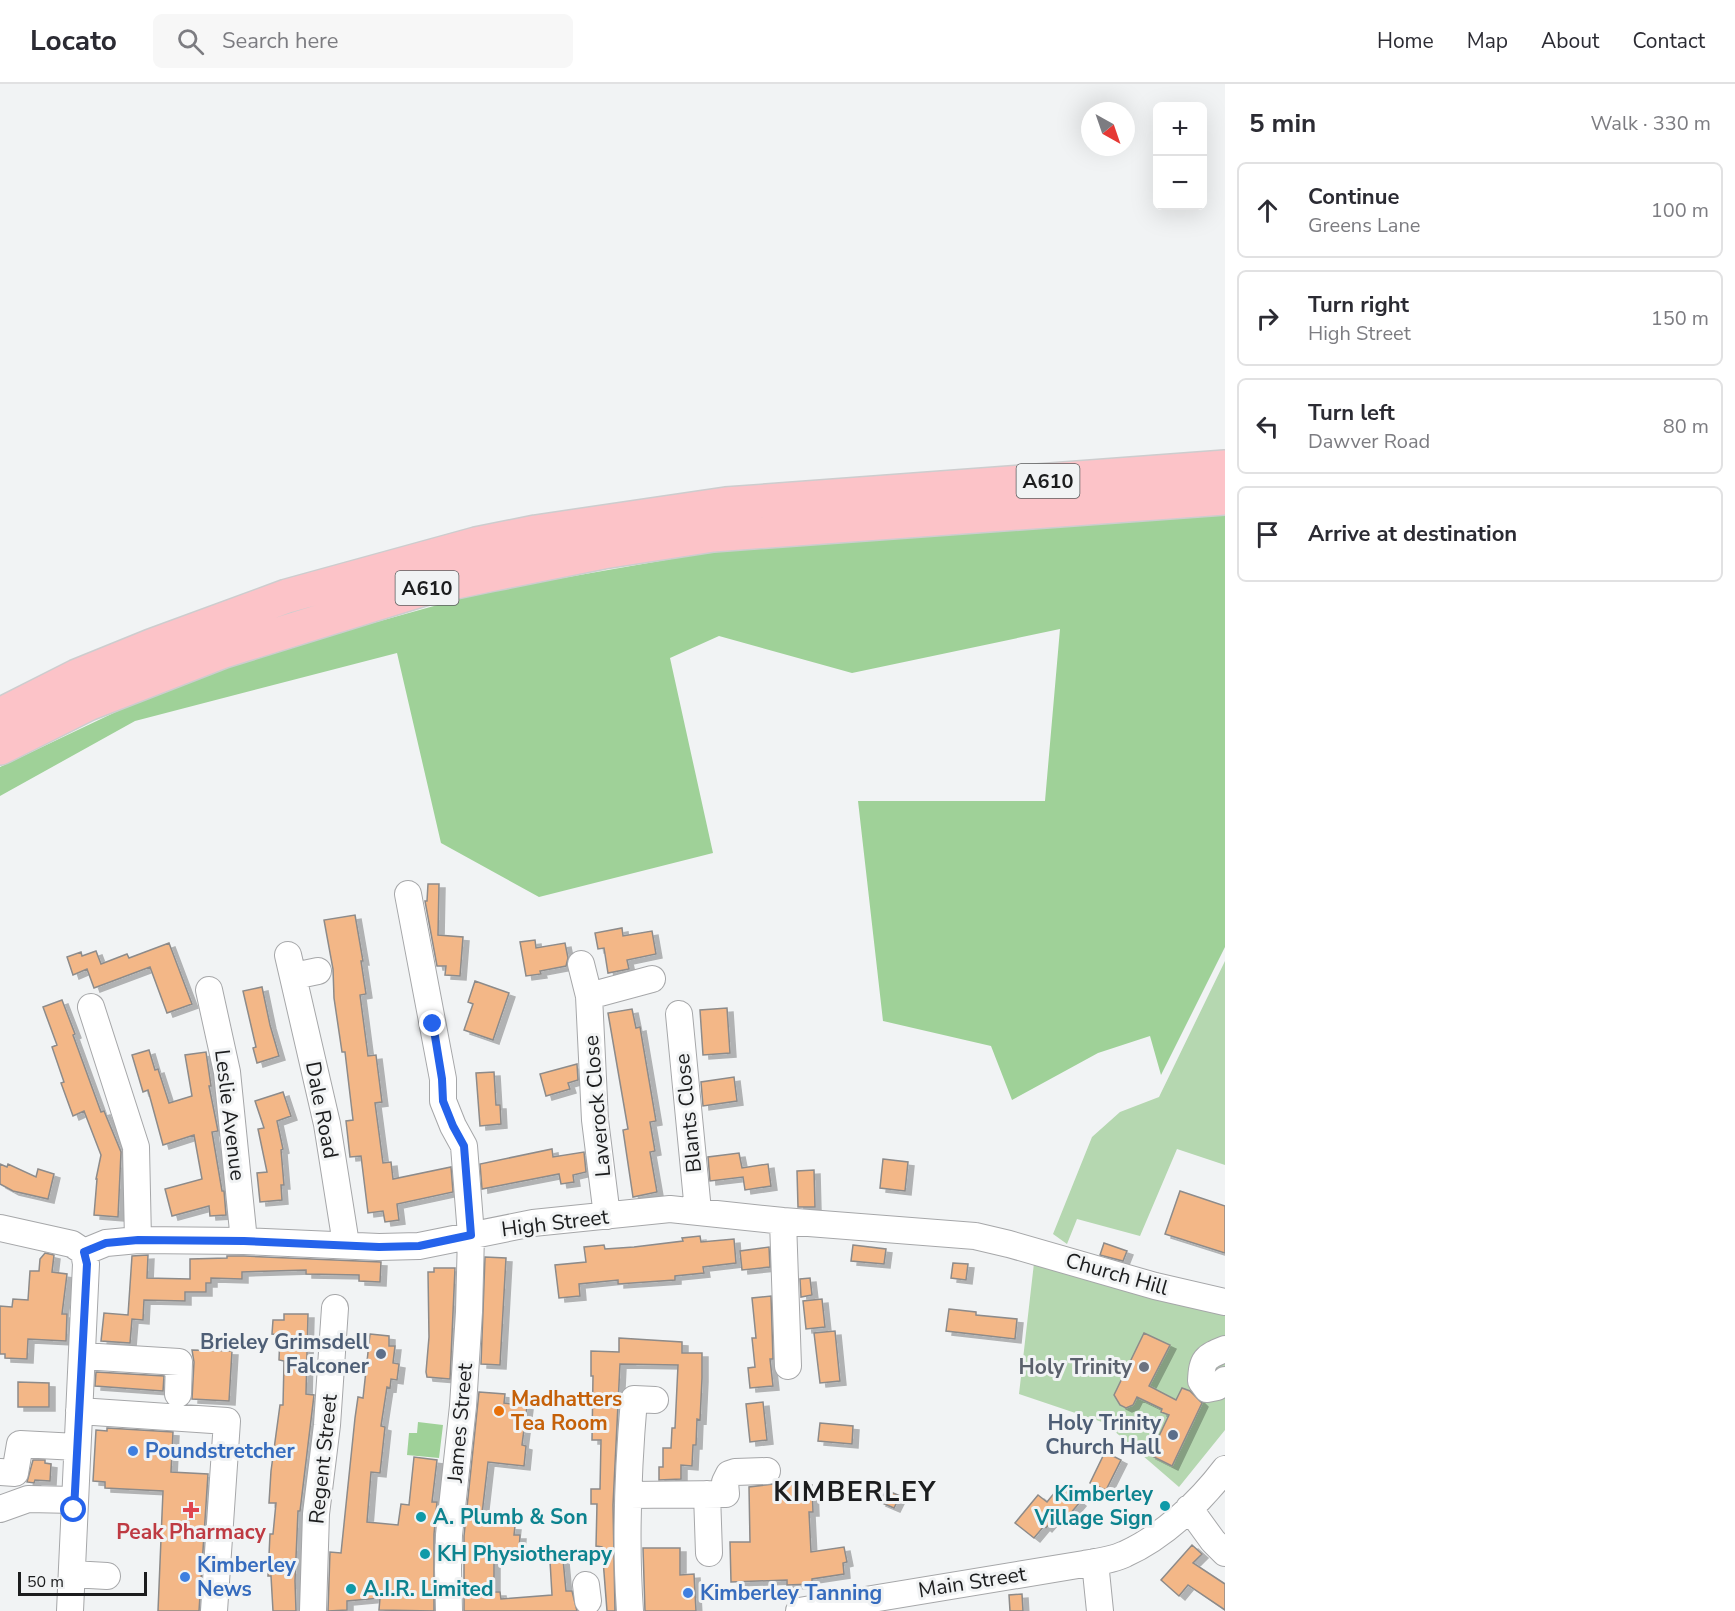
<!DOCTYPE html>
<meta charset="utf-8">
<style>
:root{--surface:#fff;--page:#f7f7f7;--text:#2b2b33;--muted:#7c7c81;--line:#e1e1e2}
body{margin:0;font-family:"Nunito Sans",sans-serif;background:var(--page);color:var(--text)}
.controls{position:absolute;right:18px;top:18px;display:grid;overflow:hidden;border-radius:9px;box-shadow:0 6px 24px #0002}
.controls button{width:54px;height:54px;display:grid;place-items:center;padding:0;border:0;border-bottom:2px solid var(--line);background:var(--surface);color:var(--text);font:30px sans-serif}
.compass{position:absolute;left:1081px;top:18px;width:54px;height:54px;border-radius:50%;background:var(--surface);box-shadow:0 6px 24px #0002;rotate:140deg}
.scale{position:absolute;left:18px;bottom:15px;width:129px;box-sizing:border-box;padding-left:6px;border:3px solid #1c1d1e;border-top:0;font-size:16px;line-height:21px;white-space:nowrap;color:#1c1d1e;-webkit-text-stroke:4px #f1f3f4;paint-order:stroke}
.stop{position:absolute;width:18px;height:18px;margin:-14px;border:4px solid #2563eb;border-radius:50%;background:#fff}
.stop.end{background:#2563eb;border-color:#fff;box-shadow:0 2px 6px #0008}
.list{margin:0;padding:0;list-style:none}
h2{display:flex;justify-content:space-between;align-items:center;height:78px;margin:0;padding:0 24px;font-size:26px}
h2 small{font-size:20px;font-weight:400;color:var(--muted)}
.list li{display:grid;grid-template-columns:39px 1fr auto;gap:18px;align-items:center;box-sizing:border-box;height:96px;margin:0 12px 12px;padding:0 12px;border:2px solid var(--line);border-radius:9px}
.list b{display:block;font-size:22px;white-space:nowrap}
.list p{margin:0;font-size:20px;white-space:nowrap;color:var(--muted)}
.list em{font-size:20px;font-style:normal;color:var(--muted)}
.icon{flex:none;width:33px;height:33px;fill:none;stroke:currentColor;stroke-width:2;stroke-linecap:round;stroke-linejoin:round}
.map{position:relative;flex:none;width:1225px;height:1527px;overflow:hidden}
header{display:flex;align-items:center;gap:36px;box-sizing:border-box;height:84px;padding:0 30px;background:var(--surface);border-bottom:2px solid var(--line)}
header strong{font-size:28px}
nav{display:flex;gap:33px;margin-inline-start:auto;font-size:21px}
.search{width:420px;height:54px;background:var(--page);display:flex;align-items:center;gap:15px;box-sizing:border-box;padding:0 21px;border-radius:9px;color:var(--muted);font-size:22px}
main{display:flex}
aside{flex:1;background:var(--surface)}
.map>svg:first-child{display:block}
</style>
<header>
<strong>Locato</strong>
<div class="search"><svg class="icon" aria-label="search" viewBox="0 0 24 24"><circle cx="10" cy="10" r="6"/><path d="M15 15l6 6"/></svg>Search here</div>
<nav><a>Home</a><a>Map</a><a>About</a><a>Contact</a></nav>
</header>
<main>
<div class="map">
<svg width="1225" height="1527" viewBox="0 0 1225 1527">
<defs>
<filter id="shadow"><feDropShadow dx="6" dy="4" stdDeviation="0" flood-color="#0004"/></filter>
</defs>
<rect width="100%" height="100%" fill="#f1f3f4"/>
<path fill="#b5d7b0" d="M 1225,877 L 1225,1081 L 1177,1065 L 1140,1152 L 1077,1135 L 1067,1160 L 1053,1150 L 1092,1053 L 1120,1028 L 1159,1013 Z
M 1034,1179 L 1225,1228 L 1225,1346 L 1179,1403 L 1105,1339 L 1019,1310 Z"/>
<path fill="#9fd198" d="M 1225,426 L 1225,863 L 1161,991 L 1150,952 L 1098,969 L 1012,1016 L 991,962 L 883,937 L 858,717 L 1045,717 L 1060,545 L 852,589 L 719,552 L 670,574 L 713,769 L 539,813 L 441,759 L 397,569 L 135,637 L 0,712 L 0,683 L 204,586 L 488,507 L 768,458 Z
M 418,1338 L 443,1341 L 439,1374 L 407,1371 L 409,1349 L 417,1349 Z"/>
<path fill="#f3b787" stroke="#8d8b8a" stroke-width="1.5" filter="url(#shadow)" d="M 428,800 L 439,800 L 438,851 L 463,853 L 460,892 L 445,891 L 446,882 L 437,882 L 425,817 L 427,817 Z
M 355,831 L 363,877 L 361,877 L 366,910 L 360,911 L 368,972 L 376,971 L 382,1018 L 375,1019 L 383,1079 L 391,1078 L 393,1095 L 451,1083 L 453,1108 L 397,1120 L 399,1136 L 385,1138 L 383,1127 L 368,1129 L 361,1072 L 350,1073 L 346,1037 L 353,1036 L 345,968 L 342,968 L 334,914 L 333,885 L 324,836 Z
M 622,844 L 623,852 L 652,847 L 656,870 L 627,876 L 629,885 L 608,889 L 604,864 L 598,865 L 595,849 Z
M 535,856 L 536,864 L 565,859 L 568,874 L 566,882 L 540,887 L 541,890 L 526,892 L 520,858 Z
M 169,859 L 192,920 L 167,929 L 150,883 L 94,904 L 87,885 L 73,891 L 67,873 L 81,868 L 82,872 L 96,867 L 101,880 L 127,870 L 129,874 Z
M 475,897 L 509,909 L 493,956 L 464,946 L 473,920 L 468,918 Z
M 262,903 L 270,941 L 279,972 L 257,979 L 253,964 L 256,963 L 243,907 Z
M 62,916 L 75,950 L 73,951 L 101,1028 L 104,1027 L 121,1068 L 118,1133 L 94,1131 L 97,1095 L 96,1095 L 101,1071 L 84,1027 L 73,1032 L 61,999 L 64,998 L 52,963 L 57,961 L 43,923 Z
M 727,924 L 730,969 L 703,971 L 700,926 Z
M 632,925 L 636,944 L 640,943 L 656,1037 L 650,1038 L 655,1067 L 650,1068 L 657,1108 L 633,1113 L 623,1046 L 628,1045 L 608,929 Z
M 149,966 L 155,986 L 158,985 L 169,1019 L 192,1012 L 185,971 L 206,968 L 211,1002 L 209,1002 L 218,1047 L 212,1048 L 222,1107 L 224,1107 L 226,1131 L 210,1132 L 209,1122 L 172,1132 L 165,1105 L 202,1095 L 194,1051 L 163,1061 L 148,1006 L 143,1008 L 132,971 Z
M 577,980 L 578,996 L 568,999 L 570,1005 L 546,1012 L 540,990 Z
M 494,988 L 496,1021 L 500,1021 L 501,1040 L 480,1042 L 476,989 Z
M 734,993 L 737,1017 L 703,1022 L 701,998 Z
M 283,1008 L 291,1032 L 277,1037 L 283,1065 L 281,1066 L 284,1101 L 281,1101 L 282,1116 L 260,1118 L 257,1089 L 267,1088 L 258,1045 L 264,1044 L 255,1017 Z
M 552,1065 L 553,1073 L 584,1068 L 586,1088 L 573,1091 L 574,1098 L 561,1100 L 559,1090 L 482,1105 L 480,1080 Z
M 739,1069 L 742,1084 L 768,1080 L 771,1102 L 745,1106 L 743,1093 L 710,1097 L 708,1073 Z
M 883,1075 L 908,1078 L 905,1107 L 880,1104 Z
M 0,1080 L 7,1083 L 8,1080 L 36,1093 L 38,1085 L 54,1090 L 48,1115 L 13,1107 L 0,1100 Z
M 814,1086 L 815,1123 L 798,1123 L 797,1087 Z
M 1180,1107 L 1225,1122 L 1225,1169 L 1165,1150 Z
M 700,1152 L 701,1158 L 734,1155 L 736,1179 L 703,1183 L 704,1189 L 675,1192 L 675,1196 L 618,1200 L 618,1196 L 579,1200 L 580,1212 L 559,1214 L 555,1181 L 586,1178 L 584,1163 L 604,1161 L 605,1165 L 634,1163 L 683,1157 L 682,1154 Z
M 1104,1159 L 1127,1167 L 1123,1177 L 1100,1171 Z
M 853,1161 L 886,1165 L 884,1180 L 851,1177 Z
M 769,1163 L 770,1183 L 742,1186 L 740,1167 Z
M 45,1169 L 54,1171 L 52,1188 L 67,1190 L 62,1230 L 67,1230 L 66,1257 L 28,1255 L 27,1275 L 5,1274 L 5,1270 L 0,1270 L 0,1222 L 12,1223 L 13,1215 L 28,1216 L 30,1187 L 39,1187 L 40,1175 Z
M 148,1171 L 147,1194 L 190,1195 L 190,1175 L 227,1174 L 227,1172 L 244,1172 L 381,1178 L 380,1198 L 359,1197 L 359,1191 L 306,1190 L 306,1186 L 242,1188 L 242,1195 L 211,1194 L 211,1199 L 206,1199 L 206,1208 L 185,1208 L 185,1217 L 144,1216 L 143,1236 L 132,1235 L 130,1259 L 101,1257 L 104,1229 L 128,1231 L 132,1172 Z
M 485,1173 L 506,1174 L 500,1281 L 481,1280 Z
M 953,1179 L 968,1180 L 966,1196 L 951,1194 Z
M 434,1184 L 455,1184 L 450,1295 L 427,1293 L 426,1288 L 429,1253 L 428,1188 L 434,1188 Z
M 810,1194 L 812,1211 L 801,1213 L 800,1195 Z
M 771,1212 L 773,1275 L 770,1275 L 773,1302 L 750,1304 L 748,1284 L 755,1283 L 752,1254 L 756,1254 L 752,1214 Z
M 822,1215 L 825,1243 L 806,1245 L 803,1217 Z
M 949,1225 L 976,1228 L 976,1231 L 1017,1235 L 1015,1255 L 946,1247 Z
M 284,1230 L 308,1230 L 306,1310 L 314,1311 L 300,1427 L 298,1427 L 295,1497 L 296,1527 L 273,1527 L 271,1492 L 268,1492 L 270,1450 L 273,1450 L 276,1419 L 269,1419 L 271,1387 L 280,1321 L 283,1321 L 284,1277 L 279,1276 L 280,1251 L 272,1250 L 273,1236 L 284,1236 Z
M 835,1247 L 840,1297 L 820,1299 L 814,1249 Z
M 1144,1249 L 1170,1261 L 1149,1302 L 1176,1316 L 1182,1304 L 1190,1307 L 1202,1319 L 1172,1382 L 1150,1371 L 1169,1331 L 1161,1328 L 1162,1325 L 1137,1313 L 1133,1321 L 1126,1324 L 1120,1321 L 1114,1311 Z
M 370,1250 L 389,1252 L 389,1262 L 395,1262 L 393,1279 L 399,1280 L 397,1296 L 391,1295 L 390,1304 L 387,1303 L 381,1342 L 385,1343 L 380,1389 L 371,1388 L 367,1438 L 398,1441 L 401,1420 L 409,1421 L 414,1373 L 437,1376 L 432,1418 L 437,1418 L 434,1450 L 434,1527 L 379,1526 L 380,1514 L 347,1517 L 347,1526 L 328,1527 L 330,1468 L 341,1469 L 355,1334 L 358,1313 L 363,1314 Z
M 619,1254 L 682,1258 L 682,1269 L 702,1269 L 702,1294 L 700,1336 L 697,1335 L 696,1361 L 693,1361 L 692,1382 L 681,1381 L 681,1395 L 659,1396 L 659,1383 L 663,1383 L 663,1364 L 671,1364 L 672,1344 L 675,1344 L 678,1281 L 620,1280 L 613,1421 L 615,1527 L 607,1527 L 602,1463 L 596,1462 L 597,1420 L 591,1420 L 591,1405 L 600,1405 L 601,1356 L 592,1356 L 593,1292 L 591,1292 L 591,1267 L 619,1268 Z
M 192,1266 L 232,1267 L 229,1317 L 192,1315 L 194,1278 Z
M 96,1288 L 164,1292 L 163,1307 L 95,1302 Z
M 18,1298 L 49,1299 L 49,1323 L 18,1323 Z
M 479,1308 L 505,1310 L 504,1319 L 527,1322 L 522,1361 L 526,1362 L 524,1382 L 488,1378 L 482,1430 L 491,1430 L 490,1441 L 515,1442 L 514,1451 L 520,1451 L 519,1467 L 494,1466 L 494,1508 L 500,1508 L 501,1515 L 552,1511 L 550,1477 L 563,1475 L 566,1507 L 572,1507 L 577,1527 L 464,1527 L 464,1452 Z
M 763,1318 L 767,1356 L 750,1358 L 746,1320 Z
M 820,1339 L 853,1342 L 852,1360 L 818,1357 Z
M 107,1344 L 173,1348 L 171,1388 L 208,1390 L 199,1527 L 158,1527 L 163,1407 L 105,1404 L 105,1398 L 93,1397 L 96,1346 L 107,1347 Z
M 1105,1368 L 1121,1376 L 1106,1406 L 1090,1399 Z
M 33,1376 L 45,1376 L 45,1379 L 51,1380 L 50,1397 L 35,1396 L 34,1399 L 27,1398 Z
M 773,1400 L 812,1401 L 813,1428 L 809,1428 L 811,1468 L 844,1463 L 847,1478 L 843,1479 L 844,1490 L 812,1495 L 812,1500 L 787,1501 L 787,1496 L 731,1498 L 730,1458 L 750,1458 L 749,1403 Z
M 1060,1402 L 1080,1418 L 1065,1436 L 1058,1430 L 1046,1444 L 1044,1442 L 1034,1454 L 1015,1439 L 1038,1411 L 1047,1418 Z
M 886,1406 L 900,1412 L 894,1424 L 880,1418 Z
M 1192,1461 L 1202,1470 L 1193,1479 L 1225,1500 L 1225,1526 L 1188,1501 L 1179,1512 L 1161,1496 Z
M 643,1464 L 680,1464 L 680,1491 L 694,1490 L 696,1527 L 645,1527 Z
M 1022,1510 L 1023,1527 L 1010,1527 L 1009,1511 Z"/>
<g fill="none" stroke-linecap="round" stroke-linejoin="round">
<g stroke="#a6a7a9" stroke-width="28">
<path id="minor" d="M 408,810 L 443,995 L 443,1017 L 453,1042 L 464,1062 L 471,1151 L 469,1228 L 463,1322 L 449,1451 L 448,1485 L 449,1527
M 288,871 L 327,1040 L 346,1160
M 581,880 L 589,912 L 595,1036 L 607,1132
M 294,892 L 318,887
M 209,906 L 227,988 L 244,1157
M 589,912 L 652,895
M 91,923 L 136,1063 L 138,1156
M 679,930 L 698,1127
M 783,1137 L 788,1282
M 0,1144 L 72,1160 L 84,1168
M 84,1168 L 106,1159 L 138,1156 L 244,1157 L 379,1163 L 419,1162 L 533,1139 L 670,1125 L 783,1137 L 975,1152 L 1009,1160 L 1155,1202 L 1225,1218
M 1225,1265 C 1205,1273 1202,1275 1201,1297 L 1207,1305 L 1217,1303 L 1225,1296
M 82,1272 L 179,1278 L 178,1310
M 79,1327 L 227,1337 L 214,1527
M 0,1388 L 15,1389 L 20,1360 L 77,1363
M 707,1410 L 709,1469
M 629,1411 L 726,1410 L 725,1398 L 729,1390 L 735,1388 L 767,1387
M 1189,1424 L 1213,1457 L 1225,1469
M 0,1425 L 28,1415 L 75,1416
M 1095,1478 L 1100,1527
M 72,1490 L 107,1492
M 586,1501 L 588,1517
M 70,1527 L 86,1180 L 84,1168
M 313,1527 L 316,1430 L 327,1341 L 335,1224
M 630,1527 C 625,1457 628,1385 634,1315 L 655,1316
M 799,1527 L 1084,1480 C 1097,1478 1113,1476 1125,1470 C 1163,1453 1200,1418 1225,1385"/>
</g>
<g stroke="#cdcdce" stroke-width="36">
<path id="highway" d="M 0,631 L 77,592 L 151,562 L 287,512 L 476,460 L 536,448 L 726,420 L 1225,383
M 0,664 L 88,620 L 224,567 L 427,504 L 489,491 L 603,468 L 713,451 L 1225,414"/>
</g>
<use href="#minor" stroke="#fff" stroke-width="26"/>
<use href="#highway" stroke="#fcc3c8" stroke-width="33"/>
</g>
<g fill="none" stroke-linecap="round" stroke-linejoin="round">
<path stroke="#2563eb" stroke-width="8" d="M 74,1426 L 87,1180 L 84,1168 L 106,1159 L 138,1156 L 244,1157 L 379,1163 L 419,1162 L 471,1151 L 464,1062 L 453,1042 L 443,1017 L 442,995 L 433,940"/>
</g>
<g fill="#5c6f8a" stroke="#f1f3f4" stroke-width="2">
<circle cx="381" cy="1270" r="6"/>
<circle cx="1173" cy="1351" r="6"/>
</g>
<circle fill="#6b7280" stroke="#f1f3f4" stroke-width="2" cx="1144" cy="1283" r="6"/>
<circle fill="#e8710a" stroke="#f1f3f4" stroke-width="2" cx="499" cy="1327" r="6"/>
<g fill="#3f7fe0" stroke="#f1f3f4" stroke-width="2">
<circle cx="133" cy="1367" r="6"/>
<circle cx="185" cy="1493" r="6"/>
<circle cx="688" cy="1509" r="6"/>
</g>
<g fill="#0f9aa8" stroke="#f1f3f4" stroke-width="2">
<circle cx="1165" cy="1422" r="6"/>
<circle cx="421" cy="1433" r="6"/>
<circle cx="425" cy="1470" r="6"/>
<circle cx="351" cy="1505" r="6"/>
</g>
<path fill="#e0444e" stroke="#f1f3f4" stroke-width="2" d="M188 1417h6v6h6v6h-6v6h-6v-6h-6v-6h6z"/>
<g text-anchor="middle" stroke-width="6" stroke-linejoin="round" paint-order="stroke">
<g fill="#f1f3f4" stroke="#5c5d5e" stroke-width="1.5">
<rect x="1016.5" y="380" width="63" height="34" rx="4.5"/>
<rect x="395.5" y="487" width="63" height="34" rx="4.5"/>
</g>
<g font-size="20" font-weight="bold" fill="#1c1d1e">
<text x="1048" y="404">A610</text>
<text x="427" y="511">A610</text>
</g>
<g font-size="21" fill="#1c1d1e" stroke="#f1f3f4">
<text transform="translate(597 1022) rotate(-95)" y="7">Laverock Close</text>
<text transform="translate(322 1026) rotate(79)" y="7">Dale Road</text>
<text transform="translate(688 1029) rotate(-96)" y="7">Blants Close</text>
<text transform="translate(230 1031) rotate(83)" y="7">Leslie Avenue</text>
<text transform="translate(555 1139) rotate(-7)" y="7">High Street</text>
<text transform="translate(1117 1190) rotate(16)" y="7">Church Hill</text>
<text transform="translate(460 1339) rotate(-85)" y="7">James Street</text>
<text transform="translate(323 1375) rotate(-84)" y="7">Regent Street</text>
<text transform="translate(972 1498) rotate(-9)" y="7">Main Street</text>
</g>
<g font-size="21" font-weight="bold" fill="#4e5e75" stroke="#f1f3f4" text-anchor="end">
<text x="369" y="1265">Brieley Grimsdell<tspan x="369" dy="24">Falconer</tspan></text>
<text x="1161" y="1346">Holy Trinity<tspan x="1161" dy="24">Church Hall</tspan></text>
</g>
<g font-size="21" font-weight="bold" fill="#5b616d" stroke="#f1f3f4" text-anchor="end">
<text x="1132" y="1290">Holy Trinity</text>
</g>
<g font-size="21" font-weight="bold" fill="#c56008" stroke="#f1f3f4" text-anchor="start">
<text x="511" y="1322">Madhatters<tspan x="511" dy="24">Tea Room</tspan></text>
</g>
<g font-size="21" font-weight="bold" fill="#366cbe" stroke="#f1f3f4" text-anchor="start">
<text x="145" y="1374">Poundstretcher</text>
<text x="197" y="1488">Kimberley<tspan x="197" dy="24">News</tspan></text>
<text x="700" y="1516">Kimberley Tanning</text>
</g>
<g font-size="21" font-weight="bold" fill="#0d838f" stroke="#f1f3f4" text-anchor="start">
<text x="1153" y="1417" text-anchor="end">Kimberley<tspan x="1153" dy="24">Village Sign</tspan></text>
<text x="433" y="1440">A. Plumb &amp; Son</text>
<text x="437" y="1477">KH Physiotherapy</text>
<text x="363" y="1512">A.I.R. Limited</text>
</g>
<g font-size="21" font-weight="bold" fill="#be3a42" stroke="#f1f3f4">
<text x="191" y="1455">Peak Pharmacy</text>
</g>
<g font-size="27" font-weight="bold" letter-spacing="1.5" fill="#1c1d1e" stroke="#f1f3f4">
<text x="855" y="1417">KIMBERLEY</text>
</g>
</g>
</svg>
<div class="controls">
<button>+</button>
<button>−</button>
</div>
<svg class="compass" viewBox="-18 -18 36 36"><path d="M0-13l5 13h-10z" fill="#e53935"/><path d="M0 13l5-13h-10z" fill="#7c7c81"/></svg>
<div class="scale">50 m</div>
<div class="stop" style="left:74px;top:1426px"></div>
<div class="stop end" style="left:433px;top:940px"></div>
</div>
<aside>
<h2>5 min<small>Walk · 330 m</small></h2>
<ul class="list">
<li><svg class="icon" aria-label="ahead" viewBox="0 0 24 24"><path d="M12 20V5M6 11l6-6 6 6"/></svg><div><b>Continue</b><p>Greens Lane</p></div><em>100 m</em></li>
<li><svg class="icon" aria-label="right" viewBox="0 0 24 24"><path d="M7 20v-9h11M14 6l5 5-5 5"/></svg><div><b>Turn right</b><p>High Street</p></div><em>150 m</em></li>
<li><svg class="icon" aria-label="left" viewBox="0 0 24 24"><path d="M17 20v-9H6M10 6l-5 5 5 5"/></svg><div><b>Turn left</b><p>Dawver Road</p></div><em>80 m</em></li>
<li><svg class="icon" aria-label="arrive" viewBox="0 0 24 24"><path d="M6 21V4h12l-3 4 3 4H6"/></svg><div><b>Arrive at destination</b></div></li>
</ul>
</aside>
</main>
